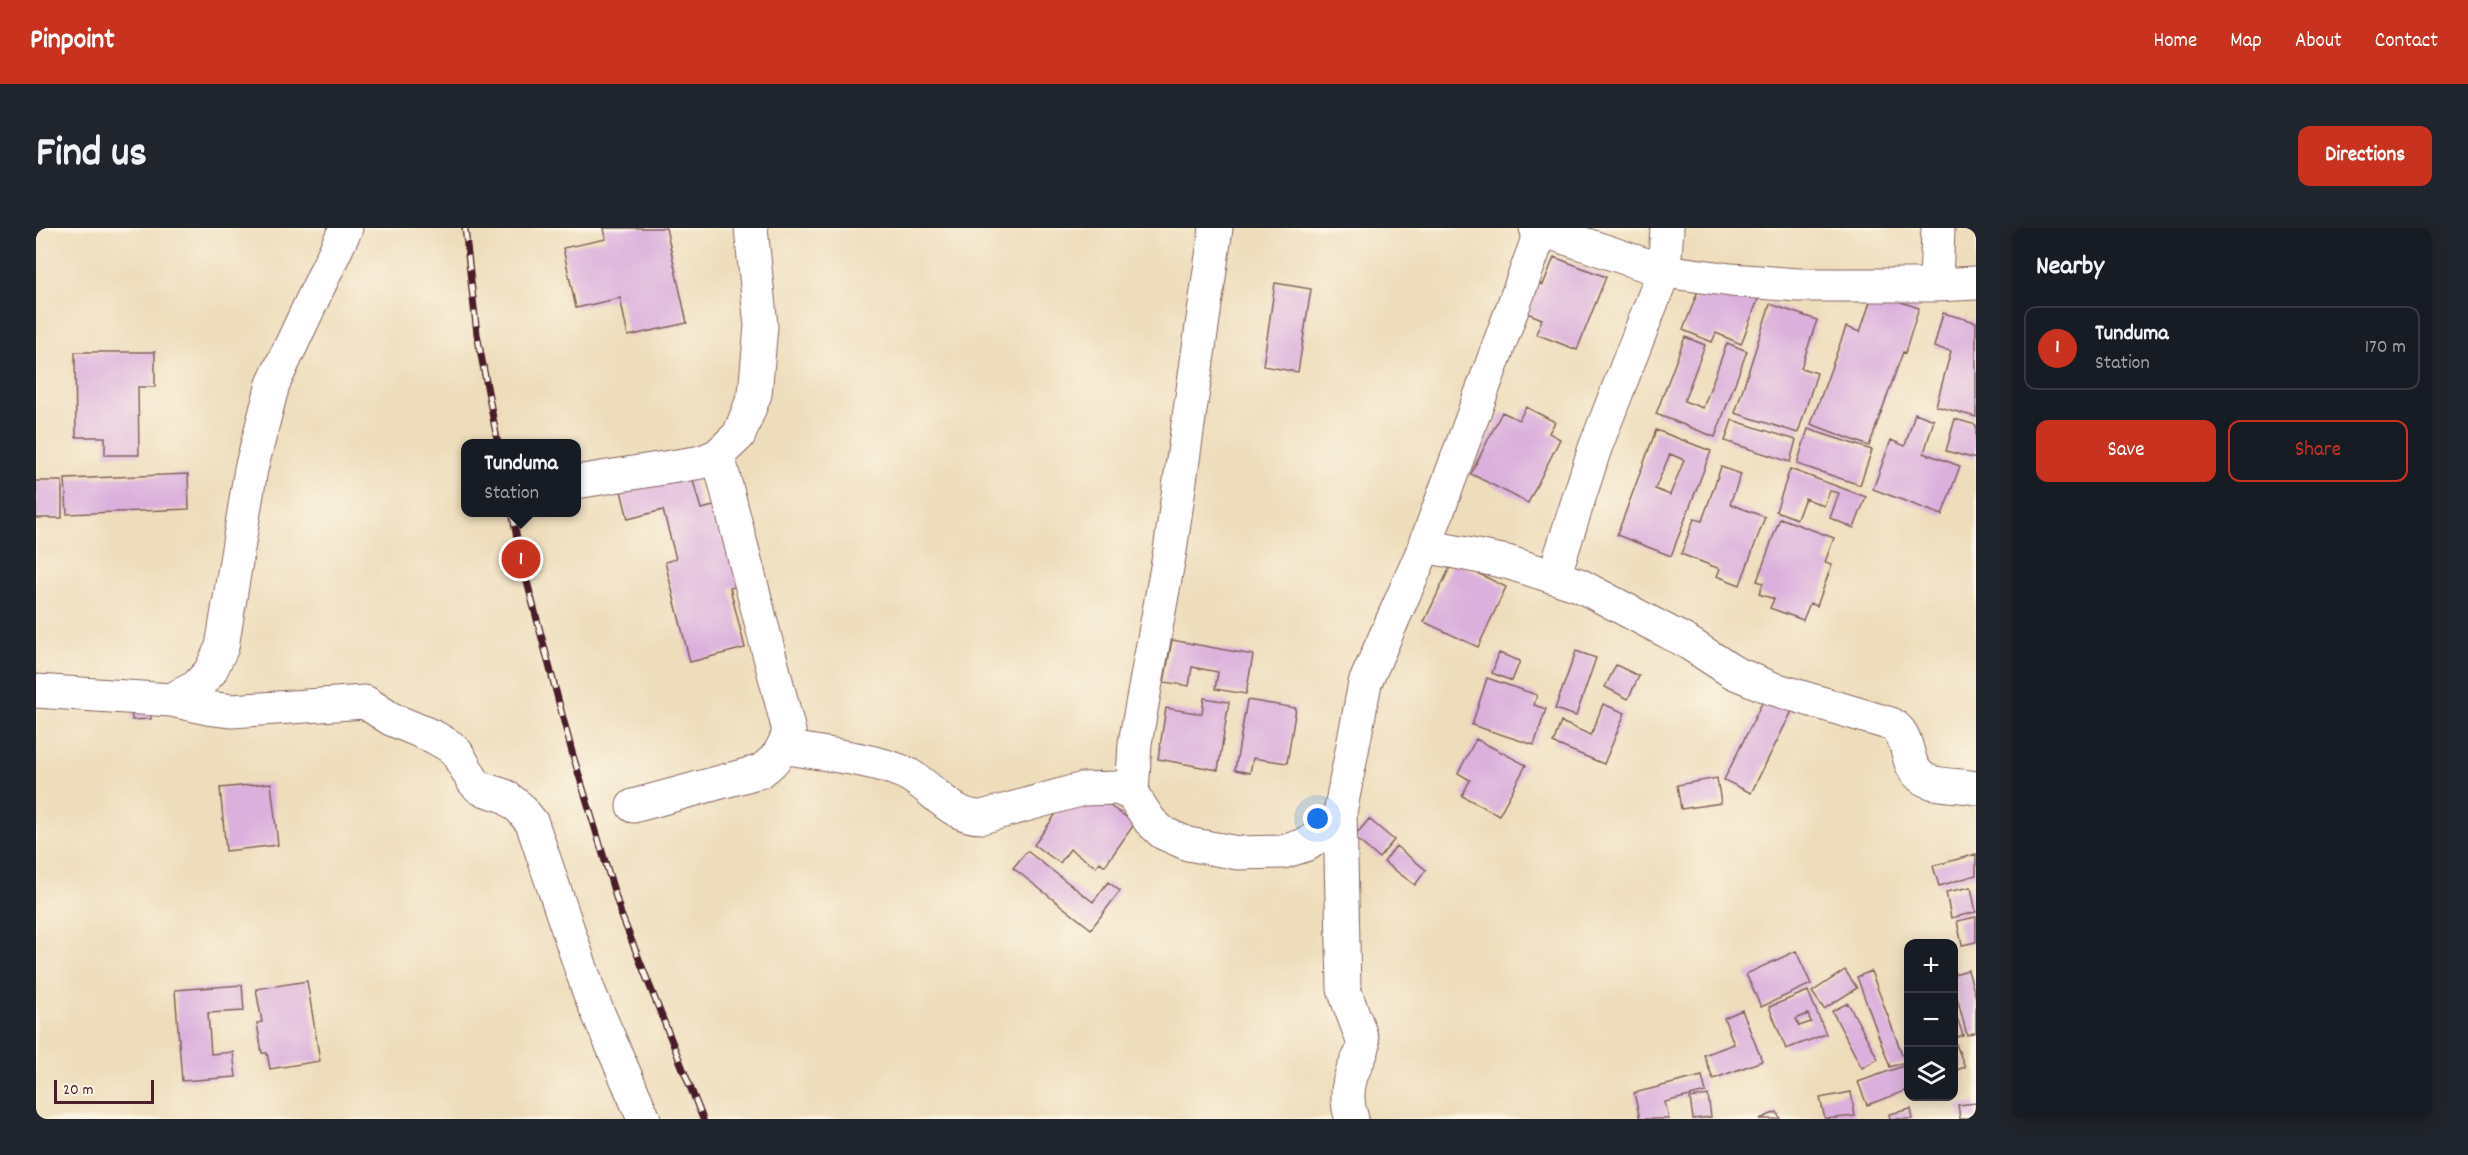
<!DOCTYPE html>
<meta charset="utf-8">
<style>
:root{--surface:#171b24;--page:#20242c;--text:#f1f3f6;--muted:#9ea1a6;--line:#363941;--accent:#c8321e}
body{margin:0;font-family:Dekko,sans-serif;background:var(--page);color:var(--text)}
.controls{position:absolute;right:18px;bottom:18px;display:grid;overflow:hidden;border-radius:12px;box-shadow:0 3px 15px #0003}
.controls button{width:54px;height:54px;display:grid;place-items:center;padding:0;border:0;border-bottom:2px solid var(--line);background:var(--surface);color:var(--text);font:30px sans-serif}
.scale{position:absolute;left:18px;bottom:15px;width:100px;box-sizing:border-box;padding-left:6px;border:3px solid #4a1f2b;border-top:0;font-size:16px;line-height:21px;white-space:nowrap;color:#4a1f2b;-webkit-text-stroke:4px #fcf5e5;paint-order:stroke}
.you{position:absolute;left:1282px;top:591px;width:21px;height:21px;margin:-15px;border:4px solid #fff;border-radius:50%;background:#1a73e8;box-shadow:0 0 0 9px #1a73e833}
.badge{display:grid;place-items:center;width:39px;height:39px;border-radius:50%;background:var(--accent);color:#fff;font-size:20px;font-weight:700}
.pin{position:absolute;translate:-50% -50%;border:3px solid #fff;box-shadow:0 2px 6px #0006}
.popup{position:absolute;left:425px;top:211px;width:120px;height:78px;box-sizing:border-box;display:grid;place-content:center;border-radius:12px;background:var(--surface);filter:drop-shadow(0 2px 4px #0005);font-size:20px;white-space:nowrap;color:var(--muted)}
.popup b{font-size:22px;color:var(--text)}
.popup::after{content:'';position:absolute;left:50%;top:100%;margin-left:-12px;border:12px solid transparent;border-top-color:var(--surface)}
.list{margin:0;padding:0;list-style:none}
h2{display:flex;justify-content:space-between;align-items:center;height:78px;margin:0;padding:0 24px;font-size:26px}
h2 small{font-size:20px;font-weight:400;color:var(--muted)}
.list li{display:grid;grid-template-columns:39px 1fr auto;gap:18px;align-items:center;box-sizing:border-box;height:84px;margin:0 12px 12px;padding:0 12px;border:2px solid var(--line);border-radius:12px}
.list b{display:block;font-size:22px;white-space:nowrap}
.list p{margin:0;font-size:20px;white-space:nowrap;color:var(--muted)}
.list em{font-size:20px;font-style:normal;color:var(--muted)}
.actions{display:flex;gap:12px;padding:18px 24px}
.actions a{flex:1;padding:14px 0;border:2px solid var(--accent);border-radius:12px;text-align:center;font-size:21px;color:var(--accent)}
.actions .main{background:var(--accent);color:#fff}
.icon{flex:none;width:33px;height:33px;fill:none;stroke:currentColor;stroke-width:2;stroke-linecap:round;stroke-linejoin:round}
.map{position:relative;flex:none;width:1940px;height:891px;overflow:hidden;border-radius:12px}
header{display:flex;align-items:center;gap:36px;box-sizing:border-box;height:84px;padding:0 30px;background:var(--accent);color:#fff}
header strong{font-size:28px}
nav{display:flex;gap:33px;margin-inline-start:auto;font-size:21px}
.intro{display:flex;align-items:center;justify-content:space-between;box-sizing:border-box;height:144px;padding:0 36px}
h1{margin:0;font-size:42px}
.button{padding:15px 27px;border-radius:12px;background:var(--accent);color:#fff;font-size:21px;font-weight:700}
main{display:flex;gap:36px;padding:0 36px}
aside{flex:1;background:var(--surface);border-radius:12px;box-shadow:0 3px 15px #0003}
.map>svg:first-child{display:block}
</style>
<header>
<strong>Pinpoint</strong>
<nav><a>Home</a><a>Map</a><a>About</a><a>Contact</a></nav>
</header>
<div class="intro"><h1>Find us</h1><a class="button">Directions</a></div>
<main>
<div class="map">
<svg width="1940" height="891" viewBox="0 0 1940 891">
<rect width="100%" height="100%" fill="#fcf5e5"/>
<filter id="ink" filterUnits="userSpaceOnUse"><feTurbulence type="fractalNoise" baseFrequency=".0167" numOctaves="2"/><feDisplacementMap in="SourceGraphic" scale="12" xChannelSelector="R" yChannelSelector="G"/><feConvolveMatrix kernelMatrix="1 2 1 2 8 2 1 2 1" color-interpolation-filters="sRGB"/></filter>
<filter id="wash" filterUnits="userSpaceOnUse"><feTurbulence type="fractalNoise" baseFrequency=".008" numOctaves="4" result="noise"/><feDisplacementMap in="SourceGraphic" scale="24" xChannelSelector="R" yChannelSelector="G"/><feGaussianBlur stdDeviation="1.35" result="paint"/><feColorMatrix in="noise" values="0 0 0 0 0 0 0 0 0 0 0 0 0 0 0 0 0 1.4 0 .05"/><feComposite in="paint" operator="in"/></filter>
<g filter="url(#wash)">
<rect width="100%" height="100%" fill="#edb"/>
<g id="blocks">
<path fill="#dbb0dd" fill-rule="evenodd" d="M 568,0 L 630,0 L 651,95 L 592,108 L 584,70 L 540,80 L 527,20 L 570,11 Z
M 1518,29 L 1570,49 L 1541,122 L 1500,106 L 1506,91 L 1484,82 L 1496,53 L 1507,57 Z
M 1668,47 L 1723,69 L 1705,116 L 1680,105 L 1676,114 L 1647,102 Z
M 1239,55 L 1275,61 L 1262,144 L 1227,138 Z
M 1837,65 L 1883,80 L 1869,125 L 1867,124 L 1833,218 L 1775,196 L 1810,99 L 1824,104 Z
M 1734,76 L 1781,92 L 1765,140 L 1781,145 L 1762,205 L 1699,185 Z
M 1907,85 L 1940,94 L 1940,189 L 1900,178 L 1915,123 L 1898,119 Z
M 1649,109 L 1669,117 L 1648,173 L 1667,180 L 1691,115 L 1711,123 L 1679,209 L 1620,186 Z
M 39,124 L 119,124 L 119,159 L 102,159 L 103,227 L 69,227 L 69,209 L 40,209 Z
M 1490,179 L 1519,194 L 1513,205 L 1524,211 L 1492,275 L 1435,246 L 1466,184 L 1483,192 Z
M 1879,185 L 1898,192 L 1888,225 L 1924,238 L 1906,287 L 1837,261 L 1855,212 L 1869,218 Z
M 1919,191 L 1940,197 L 1940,231 L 1910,223 Z
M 1696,192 L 1760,212 L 1754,234 L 1689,213 Z
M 1772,201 L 1836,222 L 1824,257 L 1761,236 Z
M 1620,202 L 1675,223 L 1635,328 L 1581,307 ZM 1634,226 L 1648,232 L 1634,267 L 1619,261 Z
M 1685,239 L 1705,246 L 1694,276 L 1729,289 L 1704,357 L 1681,348 L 1684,341 L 1645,326 L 1658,291 L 1666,293 Z
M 1754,241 L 1830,269 L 1818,300 L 1794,290 L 1803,265 L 1794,263 L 1788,278 L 1769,270 L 1761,291 L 1740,283 Z
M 654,242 L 665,281 L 686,276 L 707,357 L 694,360 L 709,420 L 654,434 L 629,334 L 640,331 L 627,282 L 592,291 L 584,259 Z
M 152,246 L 153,281 L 31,286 L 29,251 Z
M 0,253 L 26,253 L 26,290 L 0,290 Z
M 1744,290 L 1798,310 L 1789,334 L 1796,336 L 1781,378 L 1774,375 L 1767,392 L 1734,380 L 1738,371 L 1723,366 L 1727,355 L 1721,353 Z
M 1417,333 L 1470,359 L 1442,419 L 1388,394 Z
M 1136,412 L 1217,427 L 1210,466 L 1179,461 L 1182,444 L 1156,439 L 1153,458 L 1128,454 Z
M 1540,423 L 1560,430 L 1540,488 L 1519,481 Z
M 1463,425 L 1484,433 L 1476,453 L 1456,445 Z
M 1580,437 L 1603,448 L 1592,471 L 1569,459 Z
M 1451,450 L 1501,467 L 1498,477 L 1510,481 L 1498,517 L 1436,497 Z
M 1733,461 L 1760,475 L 1715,565 L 1688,552 Z
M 1168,470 L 1193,474 L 1182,542 L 1122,531 L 1130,480 L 1166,486 Z
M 114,472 L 115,491 L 96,492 L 95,473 Z
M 1211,472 L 1260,480 L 1251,535 L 1217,530 L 1214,545 L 1199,542 Z
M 1567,476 L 1589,485 L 1568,536 L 1517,515 L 1525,494 L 1555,507 Z
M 1440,511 L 1490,537 L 1463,587 L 1426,568 L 1434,552 L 1422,545 Z
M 1063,543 L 1074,551 L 1071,576 L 1099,595 L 1069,638 L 1064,634 L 1060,639 L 1034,621 L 1024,635 L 998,617 L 1043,553 L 1052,559 Z
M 1681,550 L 1685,575 L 1645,581 L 1641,557 Z
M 235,555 L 242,617 L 190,623 L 184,560 Z
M 1333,591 L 1358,612 L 1343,630 L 1318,609 Z
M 1360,618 L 1390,642 L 1379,657 L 1348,634 Z
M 991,623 L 1057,674 L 1072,654 L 1084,663 L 1055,701 L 977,640 Z
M 1940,626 L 1940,647 L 1903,658 L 1897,638 Z
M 1935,659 L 1940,684 L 1915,690 L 1910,664 Z
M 1940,689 L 1940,714 L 1926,717 L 1921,693 Z
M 1760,723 L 1775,756 L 1725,779 L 1710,746 Z
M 1809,742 L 1821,760 L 1788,781 L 1776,764 Z
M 1932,742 L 1940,770 L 1940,804 L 1931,807 L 1918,758 L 1918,746 Z
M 1835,743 L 1869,834 L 1854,839 L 1821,749 Z
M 271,753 L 284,833 L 234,841 L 231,825 L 226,825 L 221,795 L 226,794 L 220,761 Z
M 206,757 L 208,783 L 172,785 L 175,826 L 197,824 L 200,849 L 146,853 L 139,762 Z
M 1772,763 L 1790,806 L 1750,821 L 1733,779 ZM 1772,786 L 1775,794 L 1763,798 L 1760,791 Z
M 1812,775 L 1842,831 L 1826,840 L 1796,783 Z
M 1918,781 L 1927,807 L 1918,810 Z
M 1706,782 L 1726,833 L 1677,851 L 1668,827 L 1698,816 L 1688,790 Z
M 1920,816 L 1929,839 L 1918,843 L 1918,817 Z
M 1870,837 L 1872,844 L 1872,862 L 1831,877 L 1822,854 Z
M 1666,848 L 1670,864 L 1629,874 L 1633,891 L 1604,891 L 1598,865 Z
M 1815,864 L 1819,888 L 1789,891 L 1784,870 Z
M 1672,867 L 1675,889 L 1657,891 L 1654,870 Z
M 1940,875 L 1940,891 L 1924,891 L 1922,877 Z
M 1875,881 L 1877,891 L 1854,891 L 1853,886 Z
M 1741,884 L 1744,891 L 1723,891 Z"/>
</g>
</g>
<g filter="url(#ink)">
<use href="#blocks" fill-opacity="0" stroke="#83625d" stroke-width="1.5"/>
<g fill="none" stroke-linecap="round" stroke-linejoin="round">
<g stroke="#83625d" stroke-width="35">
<path id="minor" d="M 1180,0 L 1134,323 L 1099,515 L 1096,566 L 1114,593 L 1127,605 L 1152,616 L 1202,625 L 1247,624 L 1272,616 L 1289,603 L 1304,585 L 1329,455 L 1389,318 L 1506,0
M 1500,0 L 1628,43 L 1695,52 L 1763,57 L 1900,57 L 1940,55
M 1900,57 L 1902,0
M 540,254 L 666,234 L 682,227 L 703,207 L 719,166 L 725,98 L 715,0
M 1389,318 L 1471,334 L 1543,357 L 1651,414 L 1697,444 L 1735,460 L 1855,496 C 1877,508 1866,537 1888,551 C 1899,558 1926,557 1940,560
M 1518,348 L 1559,220 L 1628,43 L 1631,0
M 0,463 L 135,472 L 160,459 L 174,444 L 186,419 L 215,241 L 237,156 L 310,0
M 135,472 L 171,480 L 196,483 L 329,474 L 355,491 L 398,509 L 415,519 L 421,525 L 437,553 L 444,560 L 469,568 L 484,580 L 496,595 L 553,764 L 608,891
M 748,519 C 784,526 834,530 867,544 C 895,556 914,590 946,589 L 1047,561 L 1081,560 L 1096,566
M 597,578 L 725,543 C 740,532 748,521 753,503 L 682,227
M 1304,585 L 1308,760 C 1311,774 1328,810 1327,819 C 1326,825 1322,831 1320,836 C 1311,854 1309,872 1316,891"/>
</g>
<use href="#minor" stroke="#fff" stroke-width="33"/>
<g stroke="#4a1f2b" stroke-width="7">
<path id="rail" d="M 429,0 L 441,106 L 462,216
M 476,284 L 485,331 L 536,524 L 585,686 L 667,891"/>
</g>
<use href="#rail" stroke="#fcf5e5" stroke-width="4.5" stroke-dasharray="14" stroke-linecap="butt"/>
</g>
</g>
</svg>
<div class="controls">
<button>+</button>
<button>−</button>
<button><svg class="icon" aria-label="layers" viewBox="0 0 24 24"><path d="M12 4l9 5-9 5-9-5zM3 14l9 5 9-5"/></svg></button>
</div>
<div class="scale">20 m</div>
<div class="you"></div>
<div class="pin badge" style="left:485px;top:331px">1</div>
<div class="popup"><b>Tunduma</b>Station</div>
</div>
<aside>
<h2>Nearby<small></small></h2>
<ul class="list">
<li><span class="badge">1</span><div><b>Tunduma</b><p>Station</p></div><em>170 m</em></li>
</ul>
<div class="actions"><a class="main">Save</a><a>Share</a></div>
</aside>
</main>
